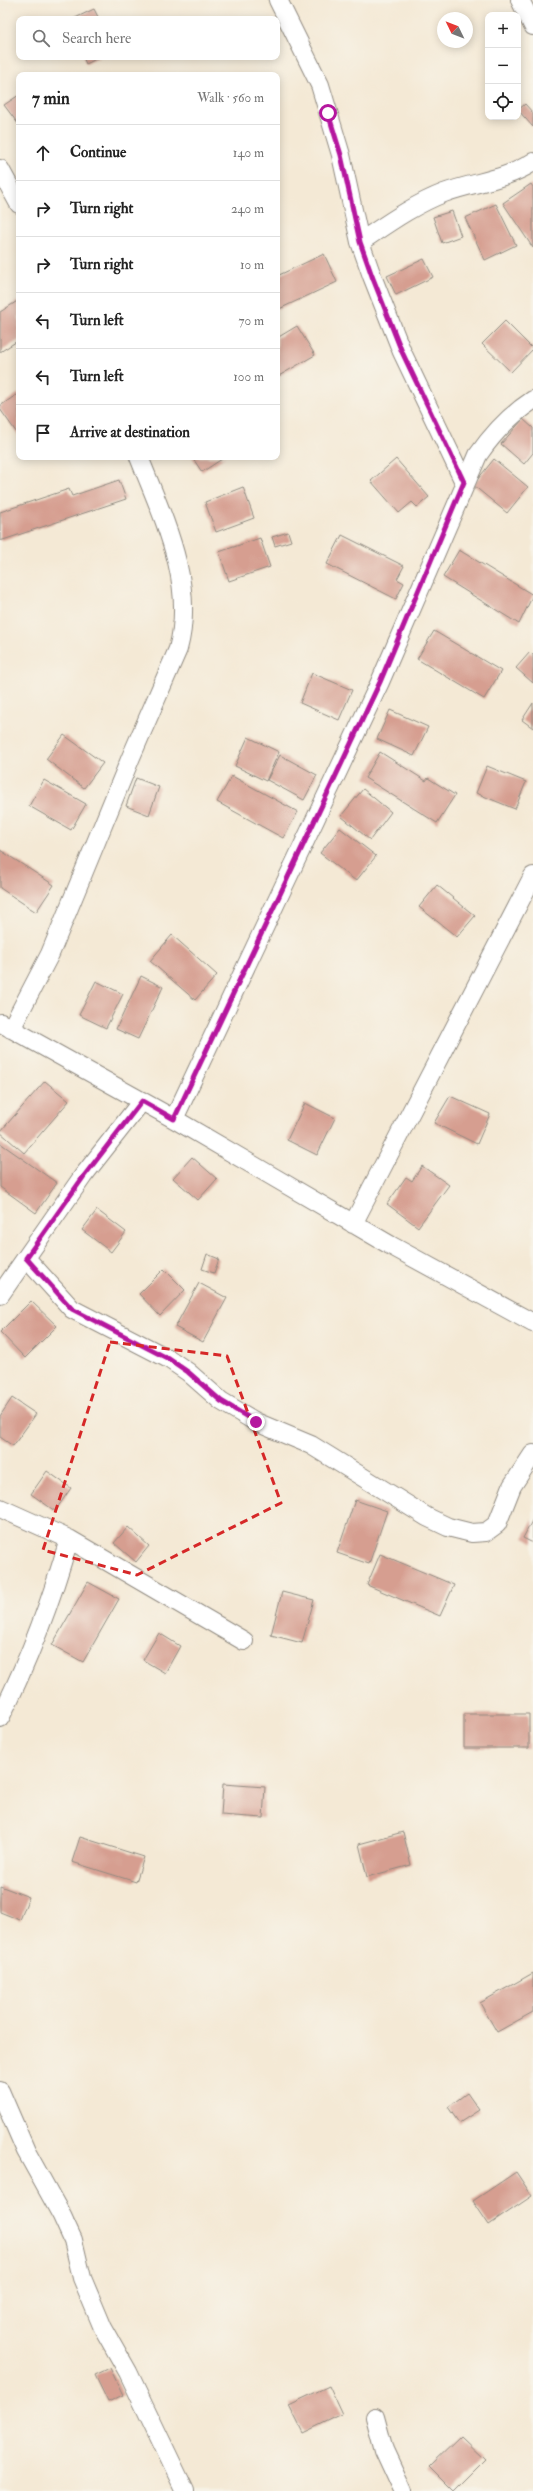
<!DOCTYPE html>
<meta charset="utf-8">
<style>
:root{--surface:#fff;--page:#f2f2f2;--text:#222;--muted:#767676;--line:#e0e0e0}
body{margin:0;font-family:"IM FELL Double Pica",serif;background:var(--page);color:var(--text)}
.controls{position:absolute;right:12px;top:12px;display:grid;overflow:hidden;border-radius:8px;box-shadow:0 2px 10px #0003}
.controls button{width:36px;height:36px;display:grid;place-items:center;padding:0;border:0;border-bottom:1px solid var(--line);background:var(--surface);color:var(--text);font:20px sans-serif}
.compass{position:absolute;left:437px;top:12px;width:36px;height:36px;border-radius:50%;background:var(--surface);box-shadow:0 2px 10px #0003;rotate:313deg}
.stop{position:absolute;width:12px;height:12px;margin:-9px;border:3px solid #b5179e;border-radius:50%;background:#fff}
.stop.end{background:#b5179e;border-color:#fff;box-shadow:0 1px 4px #0008}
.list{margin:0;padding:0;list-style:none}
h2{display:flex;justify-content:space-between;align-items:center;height:52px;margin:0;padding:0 16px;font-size:17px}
h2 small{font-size:13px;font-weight:400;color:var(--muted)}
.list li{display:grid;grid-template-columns:26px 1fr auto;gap:12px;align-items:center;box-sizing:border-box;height:56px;padding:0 16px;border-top:1px solid var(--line)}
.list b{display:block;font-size:15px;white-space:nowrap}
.list em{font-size:13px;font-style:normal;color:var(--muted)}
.icon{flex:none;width:22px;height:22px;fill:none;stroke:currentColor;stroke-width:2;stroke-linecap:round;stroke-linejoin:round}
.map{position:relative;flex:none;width:533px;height:2491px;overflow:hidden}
.search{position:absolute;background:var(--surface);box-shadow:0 2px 10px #0003;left:16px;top:16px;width:264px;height:44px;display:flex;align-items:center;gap:10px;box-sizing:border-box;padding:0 14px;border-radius:8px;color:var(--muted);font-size:15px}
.panel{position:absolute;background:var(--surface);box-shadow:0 2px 10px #0003;left:16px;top:72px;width:264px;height:388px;border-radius:8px}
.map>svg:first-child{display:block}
</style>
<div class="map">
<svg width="533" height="2491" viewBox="0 0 533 2491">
<rect width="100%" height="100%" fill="#f7f3e8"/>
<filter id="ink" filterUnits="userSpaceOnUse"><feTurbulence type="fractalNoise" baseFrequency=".025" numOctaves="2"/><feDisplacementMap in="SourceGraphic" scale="8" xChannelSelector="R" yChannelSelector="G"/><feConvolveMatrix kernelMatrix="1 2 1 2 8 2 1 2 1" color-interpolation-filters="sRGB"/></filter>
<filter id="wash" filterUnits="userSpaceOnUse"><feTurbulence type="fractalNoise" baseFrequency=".012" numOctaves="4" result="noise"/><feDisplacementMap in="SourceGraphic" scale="16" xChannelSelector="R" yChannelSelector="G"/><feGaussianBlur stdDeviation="0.9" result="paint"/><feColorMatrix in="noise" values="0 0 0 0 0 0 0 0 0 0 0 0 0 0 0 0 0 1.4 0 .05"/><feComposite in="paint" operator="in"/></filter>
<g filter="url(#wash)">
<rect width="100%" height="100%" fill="#f4e9d5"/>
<g id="blocks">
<path fill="#d69e90" d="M 94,9 L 99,19 L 73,19 Z
M 83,57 L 100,57 L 86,64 Z
M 19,95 L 19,125 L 4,105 Z
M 525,104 L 533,113 L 533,127 L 518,110 Z
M 531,184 L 533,187 L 533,248 L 503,203 Z
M 496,204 L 516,245 L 485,260 L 465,218 Z
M 452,211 L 461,236 L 442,243 L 433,217 Z
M 324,254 L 337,282 L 277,310 L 277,276 Z
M 424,259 L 433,277 L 396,295 L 387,276 Z
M 19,300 L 19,340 L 0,352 L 0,312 Z
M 505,321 L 533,349 L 511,372 L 482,344 Z
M 297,326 L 315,355 L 277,377 L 277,338 Z
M 19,393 L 19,436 L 0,409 L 0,406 Z
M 523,419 L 533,428 L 533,453 L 524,464 L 501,444 Z
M 192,457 L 225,457 L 202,472 Z
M 396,459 L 429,497 L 417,507 L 412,502 L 399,513 L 371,481 Z
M 494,459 L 528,487 L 507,513 L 473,485 Z
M 119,480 L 126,499 L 0,541 L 0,512 L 69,489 L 72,496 Z
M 243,487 L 254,518 L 216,532 L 205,502 Z
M 288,532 L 291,541 L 275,546 L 272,537 Z
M 342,535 L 404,566 L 397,579 L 404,583 L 396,599 L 327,564 Z
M 260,538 L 270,567 L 229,581 L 219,552 Z
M 459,550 L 533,595 L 519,624 L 443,577 Z
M 434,631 L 501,671 L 484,699 L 417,659 Z
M 530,652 L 533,655 L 533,683 L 516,668 Z
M 312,673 L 352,690 L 339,720 L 300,703 Z
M 533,703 L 533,728 L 522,720 Z
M 390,710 L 428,727 L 414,756 L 377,739 Z
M 64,735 L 103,763 L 84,788 L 46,759 Z
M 248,737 L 279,752 L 266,781 L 235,766 Z
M 380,752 L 426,781 L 428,778 L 455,795 L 437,823 L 365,778 Z
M 280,755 L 317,775 L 304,800 L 267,780 Z
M 487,766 L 526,782 L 515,809 L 476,793 Z
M 232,776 L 298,812 L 283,838 L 217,802 Z
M 136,778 L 159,787 L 149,815 L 126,806 Z
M 44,780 L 86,804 L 71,830 L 29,806 Z
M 363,789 L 391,812 L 370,840 L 341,816 Z
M 340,828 L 376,856 L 356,881 L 320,853 Z
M 0,850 L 54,885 L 36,912 L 0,888 Z
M 437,885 L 475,916 L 457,937 L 419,907 Z
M 172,935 L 217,975 L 195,1000 L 150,961 Z
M 141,976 L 163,987 L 138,1039 L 116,1029 Z
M 96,981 L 123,994 L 106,1028 L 79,1015 Z
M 45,1081 L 69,1101 L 24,1153 L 0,1132 Z
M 450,1096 L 490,1114 L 477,1144 L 434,1123 Z
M 305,1103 L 335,1118 L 317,1155 L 287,1140 Z
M 0,1143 L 57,1183 L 36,1213 L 0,1187 Z
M 192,1157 L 217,1179 L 198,1200 L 173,1178 Z
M 422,1166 L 449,1185 L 418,1227 L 387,1204 L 406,1177 L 412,1181 Z
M 97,1210 L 126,1232 L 111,1252 L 82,1230 Z
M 207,1254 L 219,1259 L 214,1273 L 202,1269 Z
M 164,1269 L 185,1290 L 160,1316 L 139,1294 Z
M 199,1283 L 227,1298 L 203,1342 L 175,1327 Z
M 31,1301 L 57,1326 L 25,1358 L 0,1332 Z
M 12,1398 L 36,1414 L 13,1446 L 0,1437 L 0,1416 Z
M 47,1471 L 71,1488 L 55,1511 L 31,1494 Z
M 355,1500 L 387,1511 L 369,1564 L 337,1553 Z
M 533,1519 L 533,1543 L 523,1538 Z
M 128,1527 L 149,1546 L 136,1562 L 114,1543 Z
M 380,1554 L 454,1585 L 440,1616 L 367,1585 Z
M 88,1582 L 119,1599 L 83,1662 L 52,1645 Z
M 282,1592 L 314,1600 L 302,1643 L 271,1635 Z
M 159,1633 L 180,1646 L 165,1673 L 143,1660 Z
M 464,1714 L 529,1714 L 529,1748 L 464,1748 Z
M 223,1784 L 265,1787 L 263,1818 L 221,1815 Z
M 403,1832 L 411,1865 L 367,1877 L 359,1844 Z
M 80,1837 L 144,1857 L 136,1882 L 72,1862 Z
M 0,1886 L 29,1897 L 20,1920 L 0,1912 Z
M 533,1973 L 533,2012 L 497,2032 L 480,2003 Z
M 467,2093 L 479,2110 L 459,2123 L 448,2107 Z
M 516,2172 L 532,2196 L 489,2225 L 473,2201 Z
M 110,2368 L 123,2395 L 108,2402 L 95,2375 Z
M 329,2386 L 342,2414 L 303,2433 L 289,2405 Z
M 461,2436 L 485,2459 L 453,2491 L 429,2467 Z"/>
</g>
</g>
<g filter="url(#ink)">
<use href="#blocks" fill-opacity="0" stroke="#908a80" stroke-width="1"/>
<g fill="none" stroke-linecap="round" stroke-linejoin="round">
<g stroke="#908a80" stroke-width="20">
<path id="minor" d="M 278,0 L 320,85 L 341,155 L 360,242 L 372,276 L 402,352 L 464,482
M 520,0 L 533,26
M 0,169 L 19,204
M 360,242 C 387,224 413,205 444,193 C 474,182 506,180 533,162
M 1,1023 L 174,1119 L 390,1245 L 533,1323
M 11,1029 L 50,954 L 131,757 L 178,649 C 196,583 163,518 139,457
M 174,1119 L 380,682 L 478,455 C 494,432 510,415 533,400
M 353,1224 L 533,876
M 26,1258 L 72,1309 L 169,1359 L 188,1372 L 221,1401 L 256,1422 L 311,1445 L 427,1517 L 448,1527 L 472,1533 L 486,1532 L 497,1524 L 512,1486 L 533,1454
M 0,1295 L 83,1176 L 142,1101
M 0,1508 L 69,1539 L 244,1641
M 0,1718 C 29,1660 51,1602 69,1539
M 0,2091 L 26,2151 L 62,2216 L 73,2240 L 82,2278 L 103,2328 L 128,2372 L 185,2491
M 375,2417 L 384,2450 L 403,2491"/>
</g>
<use href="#minor" stroke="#fff" stroke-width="18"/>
</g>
</g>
<g fill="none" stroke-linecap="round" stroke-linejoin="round" filter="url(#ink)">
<path stroke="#b5179e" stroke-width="5" d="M 256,1422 L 221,1401 L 188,1372 L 169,1359 L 72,1309 L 26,1258 L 84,1176 L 142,1101 L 174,1119 L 380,682 L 464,482 L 402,352 L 372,276 L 360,242 L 341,155 L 328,113"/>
</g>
<path fill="none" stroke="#d62828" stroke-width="3" stroke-dasharray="8 5" stroke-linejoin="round" d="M 110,1342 L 227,1356 L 281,1503 L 137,1575 L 43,1550 Z"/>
</svg>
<div class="controls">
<button>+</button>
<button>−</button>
<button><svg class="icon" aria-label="locate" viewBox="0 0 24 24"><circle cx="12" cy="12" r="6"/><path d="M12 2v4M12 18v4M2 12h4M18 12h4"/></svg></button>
</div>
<svg class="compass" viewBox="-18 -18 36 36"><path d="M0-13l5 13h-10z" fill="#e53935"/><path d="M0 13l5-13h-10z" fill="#767676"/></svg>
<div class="stop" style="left:328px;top:113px"></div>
<div class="stop end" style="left:256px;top:1422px"></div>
<div class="search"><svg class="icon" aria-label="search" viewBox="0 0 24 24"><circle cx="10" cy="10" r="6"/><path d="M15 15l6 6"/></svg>Search here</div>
<section class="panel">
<h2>7 min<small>Walk · 560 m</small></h2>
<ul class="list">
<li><svg class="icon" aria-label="ahead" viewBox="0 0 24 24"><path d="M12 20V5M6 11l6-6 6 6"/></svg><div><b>Continue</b></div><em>140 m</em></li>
<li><svg class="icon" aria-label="right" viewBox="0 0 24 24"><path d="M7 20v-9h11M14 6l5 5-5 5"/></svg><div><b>Turn right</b></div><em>240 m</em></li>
<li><svg class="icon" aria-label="right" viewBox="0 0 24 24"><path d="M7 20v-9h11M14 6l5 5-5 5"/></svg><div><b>Turn right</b></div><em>10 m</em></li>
<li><svg class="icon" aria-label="left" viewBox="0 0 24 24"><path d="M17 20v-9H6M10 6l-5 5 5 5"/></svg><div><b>Turn left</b></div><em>70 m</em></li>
<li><svg class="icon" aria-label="left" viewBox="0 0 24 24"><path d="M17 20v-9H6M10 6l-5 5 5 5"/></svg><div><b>Turn left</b></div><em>100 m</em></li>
<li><svg class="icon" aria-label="arrive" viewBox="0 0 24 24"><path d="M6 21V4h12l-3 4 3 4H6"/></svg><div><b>Arrive at destination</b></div></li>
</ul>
</section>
</div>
